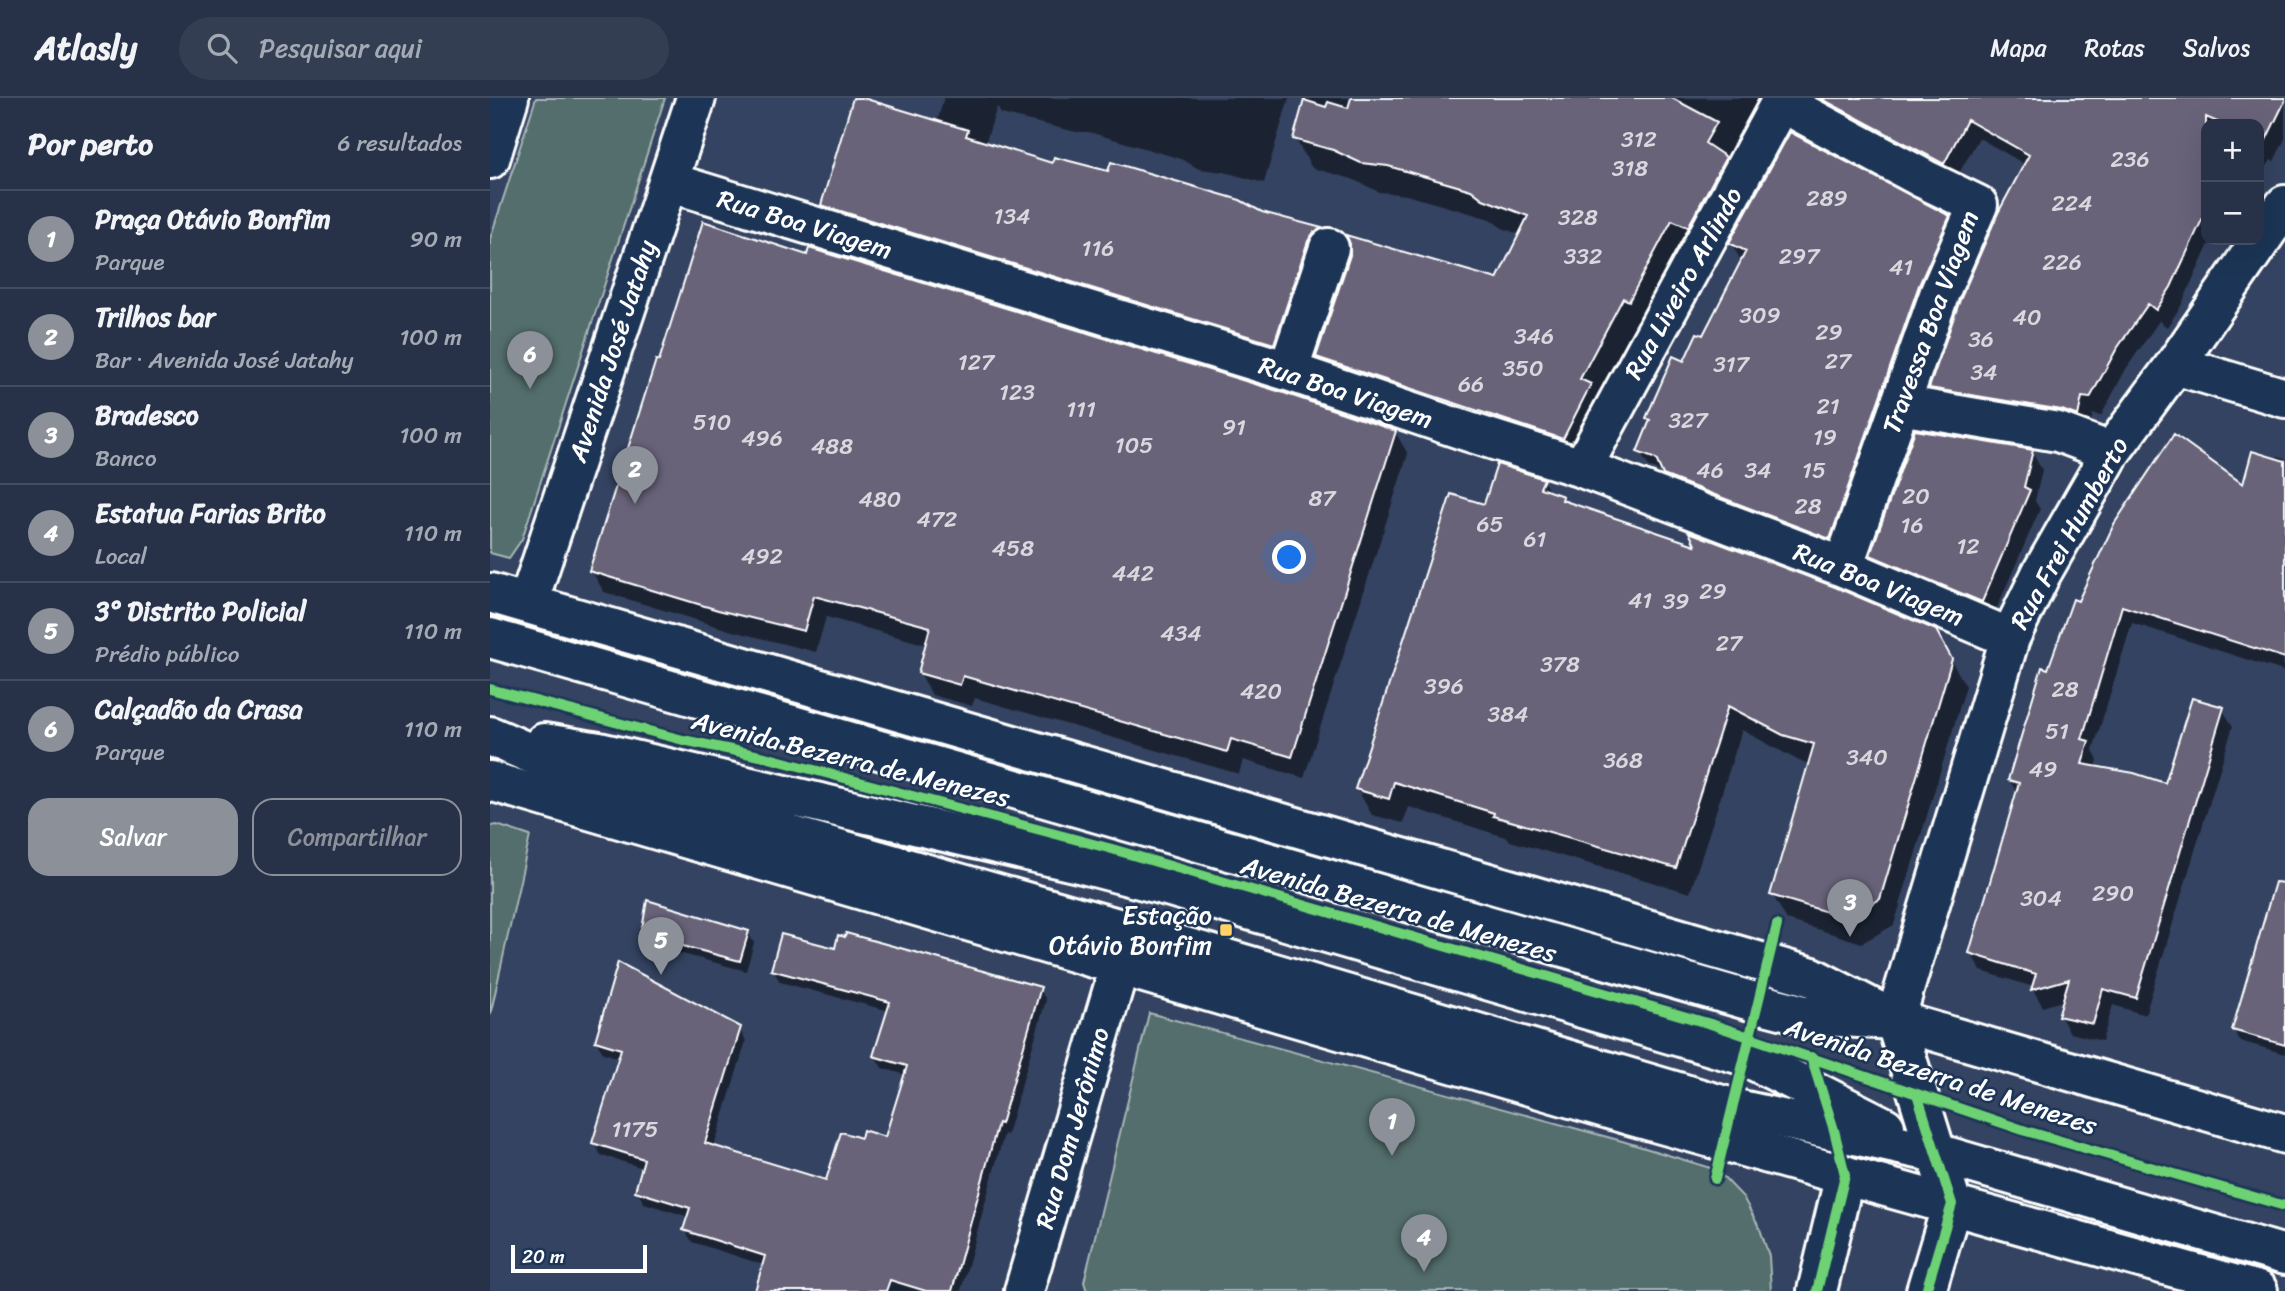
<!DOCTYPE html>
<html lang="pt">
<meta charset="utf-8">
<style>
:root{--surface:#273249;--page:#333e53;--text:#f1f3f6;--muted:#a4aab4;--line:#434d61;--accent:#8c9099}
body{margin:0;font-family:Sriracha,sans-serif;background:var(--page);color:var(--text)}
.controls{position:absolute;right:21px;top:21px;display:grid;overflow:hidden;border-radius:14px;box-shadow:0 7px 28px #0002}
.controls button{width:63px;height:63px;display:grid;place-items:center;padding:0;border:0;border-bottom:2px solid var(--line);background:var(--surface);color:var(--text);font:35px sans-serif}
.scale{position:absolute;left:21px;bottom:18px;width:136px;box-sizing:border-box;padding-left:7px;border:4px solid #fff;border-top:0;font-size:19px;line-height:24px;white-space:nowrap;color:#fff;-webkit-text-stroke:5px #1d3557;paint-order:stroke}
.you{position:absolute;left:800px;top:460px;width:24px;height:24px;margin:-18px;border:5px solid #fff;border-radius:50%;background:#1a73e8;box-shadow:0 0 0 10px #1a73e833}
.badge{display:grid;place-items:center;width:46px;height:46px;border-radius:50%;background:var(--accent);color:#fff;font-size:23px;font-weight:700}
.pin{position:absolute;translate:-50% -58px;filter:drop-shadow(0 2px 4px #0008)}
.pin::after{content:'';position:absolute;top:37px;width:24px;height:21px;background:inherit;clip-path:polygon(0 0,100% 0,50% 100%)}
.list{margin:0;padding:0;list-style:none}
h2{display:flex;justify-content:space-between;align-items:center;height:91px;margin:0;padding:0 28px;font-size:30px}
h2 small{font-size:23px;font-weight:400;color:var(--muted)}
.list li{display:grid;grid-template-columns:46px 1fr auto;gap:21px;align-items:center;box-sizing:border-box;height:98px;padding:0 28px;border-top:2px solid var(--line)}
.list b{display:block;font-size:26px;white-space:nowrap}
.list p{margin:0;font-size:23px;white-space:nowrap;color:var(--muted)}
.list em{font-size:23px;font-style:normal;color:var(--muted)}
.actions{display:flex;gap:14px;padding:21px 28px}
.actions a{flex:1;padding:16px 0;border:2px solid var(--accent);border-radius:21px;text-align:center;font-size:24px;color:var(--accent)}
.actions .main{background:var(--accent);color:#fff}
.icon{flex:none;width:38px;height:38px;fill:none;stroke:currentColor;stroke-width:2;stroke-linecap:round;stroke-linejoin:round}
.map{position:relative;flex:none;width:1795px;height:1193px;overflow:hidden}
header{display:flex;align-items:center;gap:42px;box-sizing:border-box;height:98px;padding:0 35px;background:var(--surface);border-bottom:2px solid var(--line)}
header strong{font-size:33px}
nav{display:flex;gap:38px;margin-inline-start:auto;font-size:24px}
.search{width:490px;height:63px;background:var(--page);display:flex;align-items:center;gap:18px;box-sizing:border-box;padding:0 24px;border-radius:38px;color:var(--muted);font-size:26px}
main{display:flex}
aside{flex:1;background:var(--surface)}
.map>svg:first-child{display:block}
</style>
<header>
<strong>Atlasly</strong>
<div class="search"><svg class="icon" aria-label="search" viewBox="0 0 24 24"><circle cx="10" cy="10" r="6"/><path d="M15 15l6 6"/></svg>Pesquisar aqui</div>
<nav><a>Mapa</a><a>Rotas</a><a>Salvos</a></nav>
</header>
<main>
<aside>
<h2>Por perto<small>6 resultados</small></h2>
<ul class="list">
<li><span class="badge">1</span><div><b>Praça Otávio Bonfim</b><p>Parque</p></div><em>90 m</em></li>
<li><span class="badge">2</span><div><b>Trilhos bar</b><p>Bar · Avenida José Jatahy</p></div><em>100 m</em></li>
<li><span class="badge">3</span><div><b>Bradesco</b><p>Banco</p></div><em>100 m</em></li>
<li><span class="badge">4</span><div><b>Estatua Farias Brito</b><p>Local</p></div><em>110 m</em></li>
<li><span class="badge">5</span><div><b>3° Distrito Policial</b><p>Prédio público</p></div><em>110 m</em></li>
<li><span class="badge">6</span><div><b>Calçadão da Crasa</b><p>Parque</p></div><em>110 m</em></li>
</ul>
<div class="actions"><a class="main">Salvar</a><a>Compartilhar</a></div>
</aside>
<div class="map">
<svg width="1795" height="1193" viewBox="0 0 1795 1193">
<rect width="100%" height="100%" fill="#344361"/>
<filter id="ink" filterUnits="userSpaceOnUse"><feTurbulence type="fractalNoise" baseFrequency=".0143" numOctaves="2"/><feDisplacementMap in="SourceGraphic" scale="14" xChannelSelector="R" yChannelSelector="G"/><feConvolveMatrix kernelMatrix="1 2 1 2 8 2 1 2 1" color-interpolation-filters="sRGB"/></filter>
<g filter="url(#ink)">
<path fill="#526e6c" stroke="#a8b6b6" stroke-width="2" d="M 46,0 L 175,0 L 32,441 L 19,460 L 0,455 L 0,141 Z
M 7,727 L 40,738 L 0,918 L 0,728 Z
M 659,915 L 1132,1043 L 1227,1072 L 1253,1099 L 1270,1131 L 1279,1158 L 1281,1193 L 597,1193 L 594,1184 Z"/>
<path fill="#0007" d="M 365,0 L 447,24 L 454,0 L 799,0 L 774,85 L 734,74 L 709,71 L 691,61 L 599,34 L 586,34 L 511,16 L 507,9 L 495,46 L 563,67 L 772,115 L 830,132 L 843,153 L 797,268 L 346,130 L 333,107 Z
M 816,0 L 1276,0 L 1090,369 L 844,288 L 828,259 L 861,157 L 1008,183 L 1031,137 L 1012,130 L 1000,121 L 916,97 L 889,94 L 862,81 L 822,70 L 805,40 Z
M 1333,0 L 1795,0 L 1795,41 L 1784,63 L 1781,62 L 1769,80 L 1769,26 L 1716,26 L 1716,142 L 1721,142 L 1691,208 L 1677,229 L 1669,223 L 1636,271 L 1611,318 L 1603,316 L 1598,335 L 1452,308 L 1441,290 L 1536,67 L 1489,40 L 1464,84 L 1343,19 Z
M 1458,119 L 1468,135 L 1349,456 L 1185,393 L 1175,376 L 1159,369 L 1149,353 L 1160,325 L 1158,320 L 1214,240 L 1253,163 L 1250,161 L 1241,145 Z
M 318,159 L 905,334 L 918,356 L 814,680 L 753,662 L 749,676 L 485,600 L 482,608 L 442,597 L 430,575 L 437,547 L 336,519 L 326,554 L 242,533 L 114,494 L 101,472 Z
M 1542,354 L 1552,372 L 1545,403 L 1550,411 L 1502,521 L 1393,475 L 1382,457 Z
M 1788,358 L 1795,360 L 1793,573 L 1642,525 L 1603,652 L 1608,662 L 1606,670 L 1676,687 L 1732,611 L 1743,628 L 1655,917 L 1623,907 L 1612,943 L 1580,935 L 1570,918 L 1575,902 L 1553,909 L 1543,892 L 1544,889 L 1491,873 L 1481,855 L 1527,695 L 1519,682 L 1559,574 L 1589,505 L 1754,388 L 1786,362 Z
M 1053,382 L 1060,395 L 1072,399 L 1075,405 L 1444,534 L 1476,588 L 1404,827 L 1372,845 L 1297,822 L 1282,796 L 1320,666 L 1309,663 L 1252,632 L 1200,795 L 1020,743 L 1018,740 L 919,709 L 913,725 L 882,717 L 867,691 L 995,408 Z
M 1795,784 L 1795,956 L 1750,943 L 1744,932 L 1786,787 Z
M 258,835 L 264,845 L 256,873 L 159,847 L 153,837 Z
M 346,852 L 549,890 L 556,902 L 517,1037 L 514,1036 L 471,1193 L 267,1193 L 274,1167 L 202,1144 L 195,1132 L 199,1119 L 154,1105 L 147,1093 L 153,1070 L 111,1057 L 104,1045 L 130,960 L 113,955 L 106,943 L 249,931 L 256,943 L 224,1049 L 337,1084 L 372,1042 L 396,1041 L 416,977 L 392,970 L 385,958 L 399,913 L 290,884 L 283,872 Z"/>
<path fill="#686379" stroke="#fff" stroke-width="2" d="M 363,0 L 373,0 L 478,32 L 476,38 L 562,65 L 564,59 L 618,73 L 621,64 L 750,102 L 772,114 L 832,130 L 824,134 L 818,143 L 784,246 L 331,107 Z
M 861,0 L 1182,0 L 1227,24 L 1215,45 L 1236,59 L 1198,129 L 1182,122 L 1139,203 L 1133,200 L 1090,281 L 1101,286 L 1073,341 L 826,259 L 860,157 L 860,146 L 856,137 L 1007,181 L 1038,118 L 993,101 L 981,92 L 898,68 L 871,65 L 843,52 L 803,41 L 814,2 L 836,9 L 838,4 L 858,10 Z
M 1330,0 L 1795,0 L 1795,3 L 1774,46 L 1769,44 L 1769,26 L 1732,26 L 1716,19 L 1716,113 L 1681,189 L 1666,212 L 1658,206 L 1626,252 L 1600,300 L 1592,299 L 1588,318 L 1572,312 L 1439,290 L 1470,202 L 1508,115 L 1539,57 L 1477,22 L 1454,66 Z
M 1300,34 L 1460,118 L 1429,187 L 1340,441 L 1173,377 L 1166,361 L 1147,354 L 1160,322 L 1156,320 L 1183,258 L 1194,263 L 1207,235 L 1213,237 L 1256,153 L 1239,145 Z
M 213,123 L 317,157 L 319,150 L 791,294 L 906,333 L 802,659 L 741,641 L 737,654 L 473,578 L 470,587 L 428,575 L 440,529 L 324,498 L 314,533 L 228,512 L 99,473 L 166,262 L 169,263 Z
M 1425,332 L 1543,352 L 1534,389 L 1540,392 L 1492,504 L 1380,457 Z
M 1684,336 L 1753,386 L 1762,353 L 1795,363 L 1795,560 L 1632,508 L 1592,641 L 1599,643 L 1592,666 L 1644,675 L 1675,685 L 1702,600 L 1734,609 L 1646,900 L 1613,891 L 1603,926 L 1568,918 L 1579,881 L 1541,892 L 1546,876 L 1479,855 L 1529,685 L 1518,682 L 1552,569 L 1558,571 L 1583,501 L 1588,503 L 1624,426 Z
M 1007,366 L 1054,381 L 1050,390 L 1073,398 L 1072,402 L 1205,447 L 1199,434 L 1345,489 L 1446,532 L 1462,561 L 1390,801 L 1357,820 L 1280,797 L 1324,646 L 1293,637 L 1238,608 L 1186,770 L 1003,718 L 1004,715 L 904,684 L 899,701 L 865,691 L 961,396 L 994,406 Z
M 1785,784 L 1795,785 L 1795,947 L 1742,932 Z
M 157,802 L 259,833 L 250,863 L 151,837 Z
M 356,835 L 551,889 L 511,1026 L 508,1025 L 462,1193 L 436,1193 L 400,1182 L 396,1193 L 265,1193 L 275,1158 L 193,1132 L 200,1110 L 145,1093 L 154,1061 L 102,1045 L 131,951 L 105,943 L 128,864 L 251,929 L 215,1045 L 336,1082 L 351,1034 L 371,1040 L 373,1032 L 395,1039 L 417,968 L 383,958 L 400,904 L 281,872 L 291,836 L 345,850 L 348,837 L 355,839 Z"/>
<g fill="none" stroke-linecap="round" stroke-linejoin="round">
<g stroke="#fff" stroke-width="44">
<path id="minor" d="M 1291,4 L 1434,81 L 1488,107 L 1450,194 L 1353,469
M 179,84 L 798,273 L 979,334 L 1092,370 L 1353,469 L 1520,540
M 1685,267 L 1795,300
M 798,273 L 839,150
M 1410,307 L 1568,334 L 1621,354
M 1092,370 L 1293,0
M 38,505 L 206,0
M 0,540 L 1268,905 L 1314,917 L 1405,922 L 1520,540 L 1551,476 L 1621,354 L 1685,267 L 1795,107
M 0,638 L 98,680 L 730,859 L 1242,1010 L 1446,1055 L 1795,1157
M 54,645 L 109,654 L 593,766 L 677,788 L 1255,958 L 1395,1029
M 534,1193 L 630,867"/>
</g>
<g stroke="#fff" stroke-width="44">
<path id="major" d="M 0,61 L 19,0
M 0,495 L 1322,879 L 1405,922 L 1795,1036
M 0,683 L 1139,1017 L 1768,1193
M 1405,922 L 1462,1106 L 1436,1193
M 1327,1193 L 1355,1077"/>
</g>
<use href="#minor" stroke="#1d3557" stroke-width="38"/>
<use href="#major" stroke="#1d3557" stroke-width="38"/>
<g stroke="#1d3557" stroke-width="15">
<path id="cycleway" d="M 0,591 L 193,642 L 275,659 L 622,751 L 1224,927 L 1536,1033 L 1795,1108
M 1321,959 L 1344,1032 L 1355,1077 L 1327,1193
M 1427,996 L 1462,1106 L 1436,1193
M 1225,1081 L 1287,827"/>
</g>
<use href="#cycleway" stroke="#6cd273" stroke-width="10"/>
</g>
</g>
<rect fill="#ffd166" stroke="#1d3557" stroke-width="2.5" x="729" y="825" width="14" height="14" rx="3.5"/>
<g text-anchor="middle" stroke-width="5" stroke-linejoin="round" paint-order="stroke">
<g font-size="23" fill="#d9d8de">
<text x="1149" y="49">312</text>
<text x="1640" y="69">236</text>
<text x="1140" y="78">318</text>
<text x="1337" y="108">289</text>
<text x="1582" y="113">224</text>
<text x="522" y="126">134</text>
<text x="1088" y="127">328</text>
<text x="608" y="158">116</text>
<text x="1093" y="166">332</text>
<text x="1309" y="166">297</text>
<text x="1572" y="172">226</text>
<text x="1411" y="177">41</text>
<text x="1270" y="225">309</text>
<text x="1537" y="227">40</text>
<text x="1339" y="242">29</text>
<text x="1044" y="246">346</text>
<text x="1491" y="249">36</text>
<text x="1348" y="271">27</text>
<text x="486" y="272">127</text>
<text x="1241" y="274">317</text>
<text x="1033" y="278">350</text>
<text x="1494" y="282">34</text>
<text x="981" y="294">66</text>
<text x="527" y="302">123</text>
<text x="1338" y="316">21</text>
<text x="591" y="319">111</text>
<text x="1198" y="330">327</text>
<text x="222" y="332">510</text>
<text x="744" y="337">91</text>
<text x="1335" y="347">19</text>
<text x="272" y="348">496</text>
<text x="644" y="355">105</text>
<text x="342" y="356">488</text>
<text x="1220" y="380">46</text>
<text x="1268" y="380">34</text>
<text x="1324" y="380">15</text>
<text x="1426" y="406">20</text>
<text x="832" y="408">87</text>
<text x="390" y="409">480</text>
<text x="1318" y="416">28</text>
<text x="447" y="429">472</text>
<text x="1000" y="434">65</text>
<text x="1422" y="435">16</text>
<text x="1045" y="449">61</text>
<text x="1478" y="456">12</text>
<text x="523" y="458">458</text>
<text x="272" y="466">492</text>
<text x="643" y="483">442</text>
<text x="1223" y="501">29</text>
<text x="1150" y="510">41</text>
<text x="1186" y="511">39</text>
<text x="691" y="543">434</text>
<text x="1239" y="553">27</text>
<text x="1070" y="574">378</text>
<text x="954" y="596">396</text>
<text x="1575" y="599">28</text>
<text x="771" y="601">420</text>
<text x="1018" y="624">384</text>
<text x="1567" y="641">51</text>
<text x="1377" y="667">340</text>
<text x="1133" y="670">368</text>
<text x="1553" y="679">49</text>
<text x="1623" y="803">290</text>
<text x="1551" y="808">304</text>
<text x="145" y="1039">1175</text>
</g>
<g font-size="26" fill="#fff" stroke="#1d3557">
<text transform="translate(315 126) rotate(17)" y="9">Rua Boa Viagem</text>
<text transform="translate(1193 185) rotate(-61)" y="9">Rua Liveiro Arlindo</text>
<text transform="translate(1440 224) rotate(-70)" y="9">Travessa Boa Viagem</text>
<text transform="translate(122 253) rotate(-72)" y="9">Avenida José Jatahy</text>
<text transform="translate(856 294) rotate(18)" y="9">Rua Boa Viagem</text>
<text transform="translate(1579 435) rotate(-61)" y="9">Rua Frei Humberto</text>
<text transform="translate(1389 486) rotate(22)" y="9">Rua Boa Viagem</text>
<text transform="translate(361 661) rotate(14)" y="9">Avenida Bezerra de Menezes</text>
<text transform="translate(909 811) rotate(16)" y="9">Avenida Bezerra de Menezes</text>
<text transform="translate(1451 978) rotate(18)" y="9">Avenida Bezerra de Menezes</text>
<text transform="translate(582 1030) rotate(-74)" y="9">Rua Dom Jerônimo</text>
</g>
<g font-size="26" fill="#fff" stroke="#1d3557" text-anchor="end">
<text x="722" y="826">Estação<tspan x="722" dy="30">Otávio Bonfim</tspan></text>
</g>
</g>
</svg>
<div class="controls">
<button>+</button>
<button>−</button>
</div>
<div class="scale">20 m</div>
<div class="you"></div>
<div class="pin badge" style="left:902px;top:1058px">1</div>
<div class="pin badge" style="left:145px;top:406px">2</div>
<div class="pin badge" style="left:1360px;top:839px">3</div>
<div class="pin badge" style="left:934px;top:1174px">4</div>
<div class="pin badge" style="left:171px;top:877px">5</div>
<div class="pin badge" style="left:40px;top:291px">6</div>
</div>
</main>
